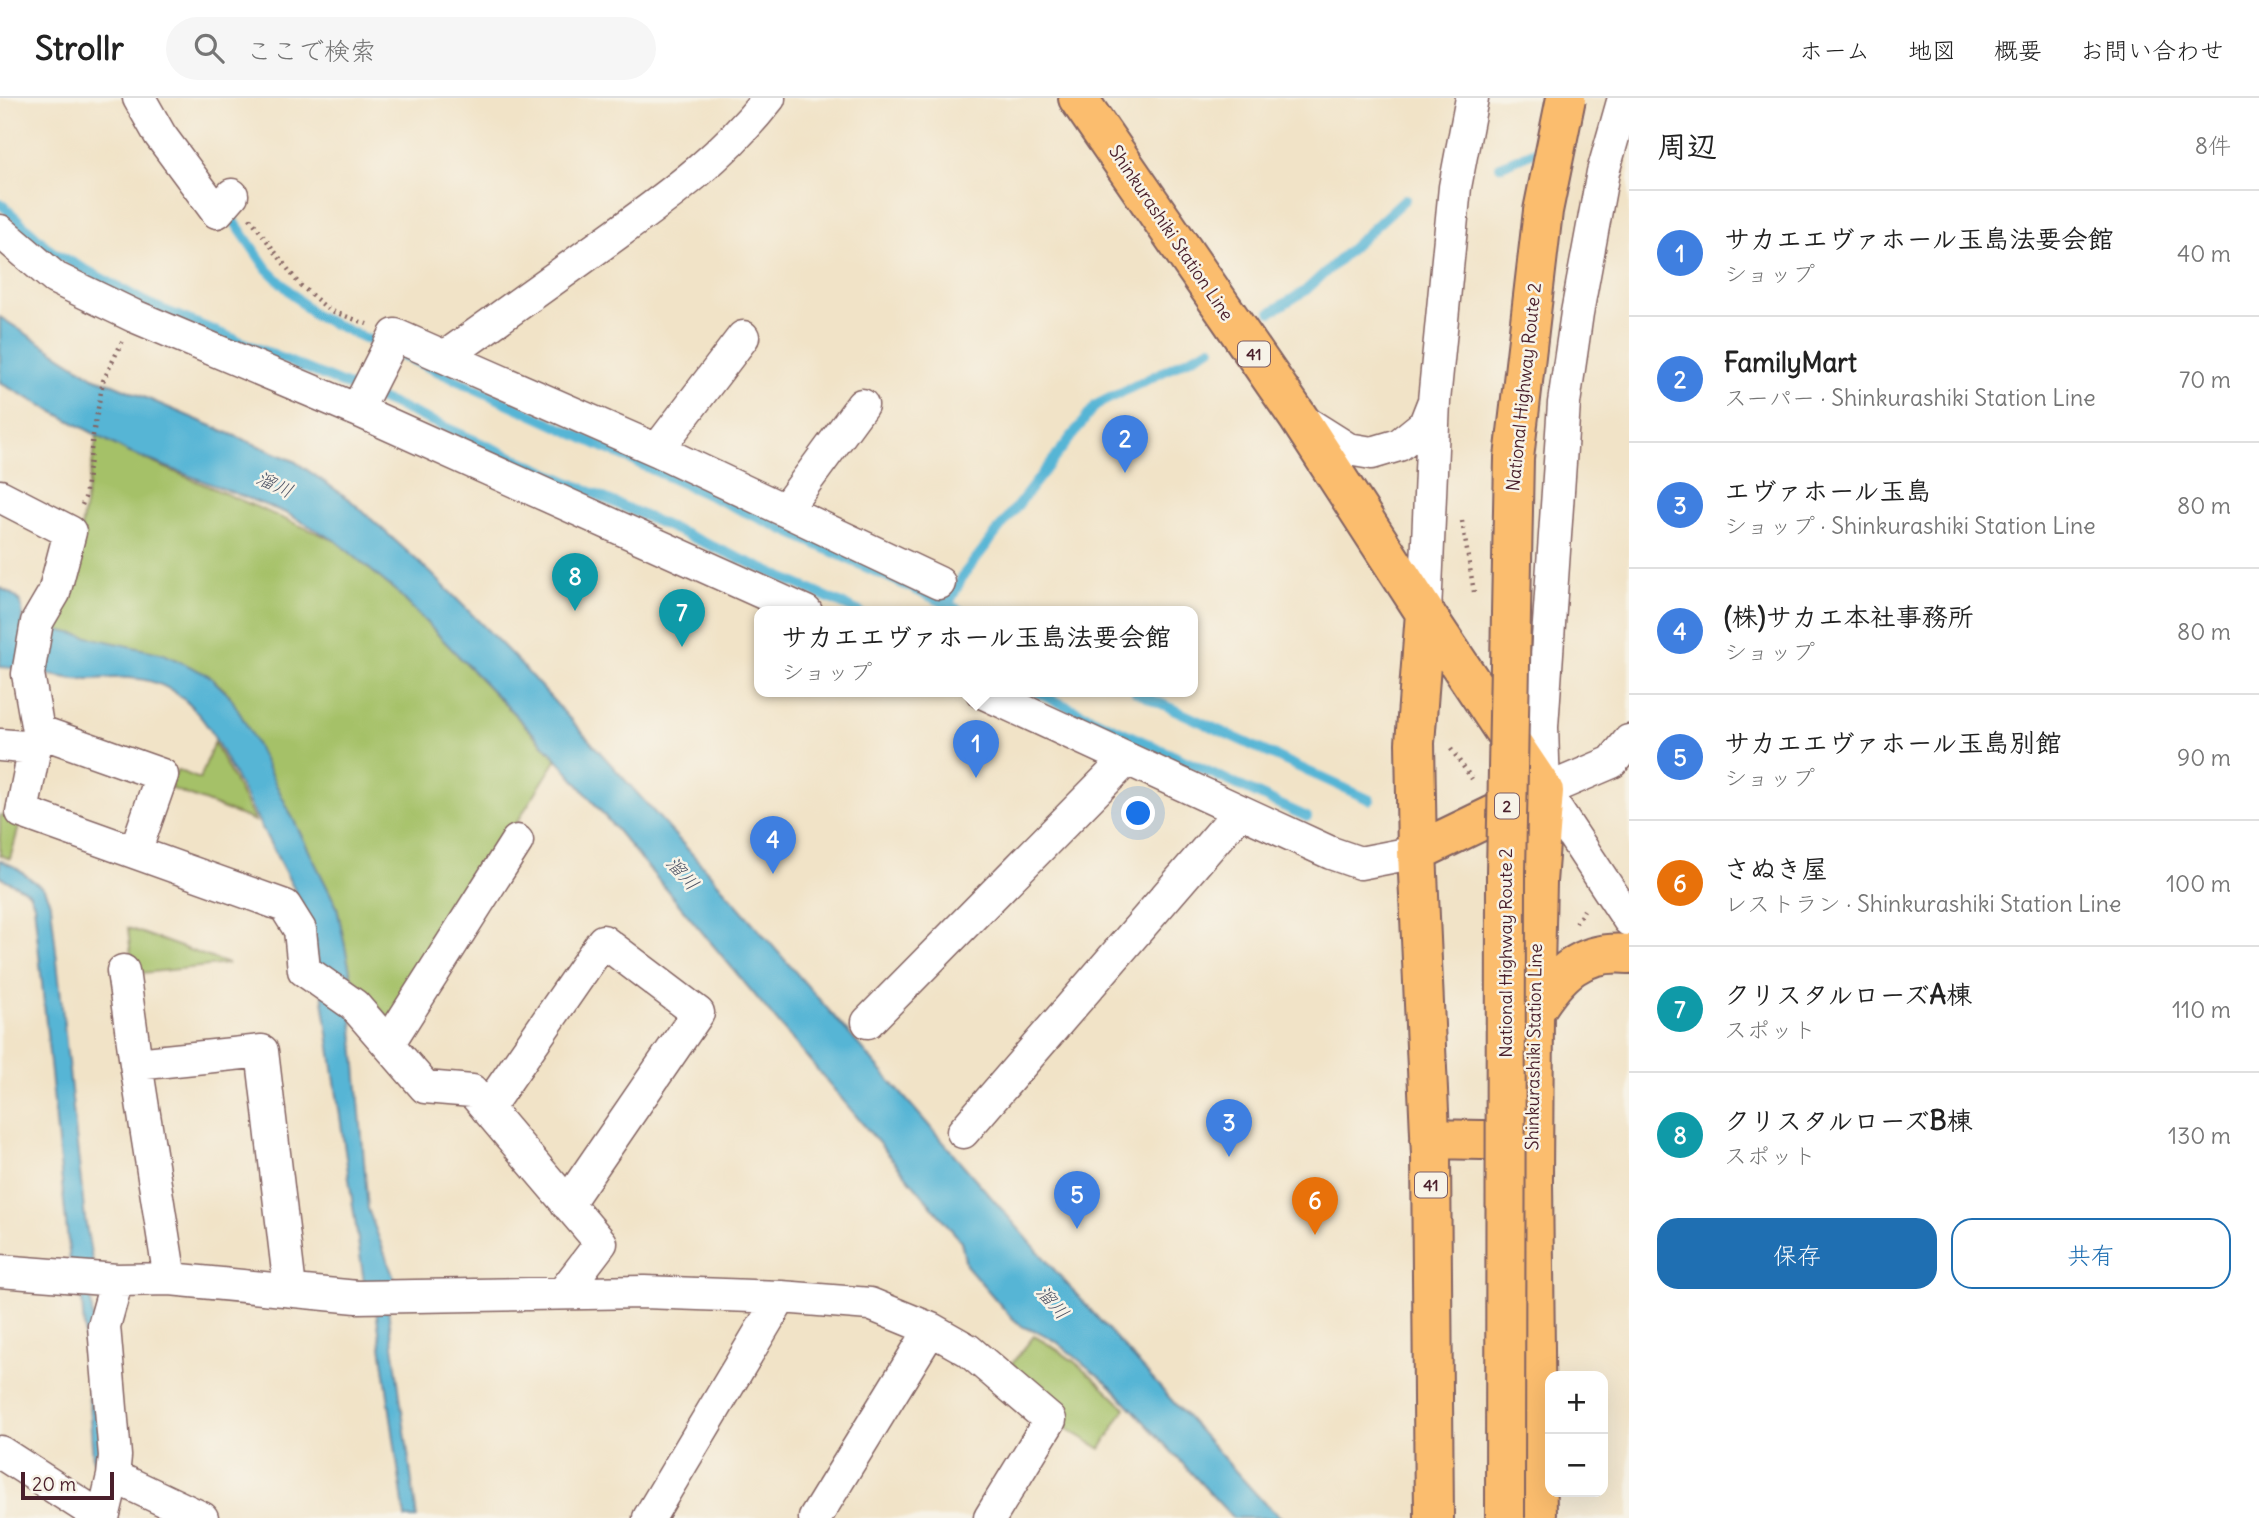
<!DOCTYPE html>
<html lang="ja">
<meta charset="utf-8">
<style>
:root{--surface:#fff;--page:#f6f6f6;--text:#222;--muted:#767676;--line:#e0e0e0;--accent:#1f6fb2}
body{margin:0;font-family:Delius,"Klee One",sans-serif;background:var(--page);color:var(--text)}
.controls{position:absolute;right:21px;bottom:21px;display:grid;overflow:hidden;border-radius:14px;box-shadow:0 7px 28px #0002}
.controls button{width:63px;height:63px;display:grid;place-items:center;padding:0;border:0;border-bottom:2px solid var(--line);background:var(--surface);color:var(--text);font:35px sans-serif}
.scale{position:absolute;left:21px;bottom:18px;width:93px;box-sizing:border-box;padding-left:7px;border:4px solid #4a1f2b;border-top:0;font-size:19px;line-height:24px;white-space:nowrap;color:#4a1f2b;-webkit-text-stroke:5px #f7f3e8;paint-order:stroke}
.you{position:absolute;left:1139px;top:716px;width:24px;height:24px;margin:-18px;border:5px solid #fff;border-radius:50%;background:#1a73e8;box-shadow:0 0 0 10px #1a73e833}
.badge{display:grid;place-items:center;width:46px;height:46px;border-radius:50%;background:var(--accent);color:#fff;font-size:23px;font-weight:700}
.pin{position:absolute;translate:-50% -58px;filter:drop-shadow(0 2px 4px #0008)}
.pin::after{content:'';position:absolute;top:37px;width:24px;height:21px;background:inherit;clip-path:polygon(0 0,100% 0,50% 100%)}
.popup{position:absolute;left:754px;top:508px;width:444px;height:91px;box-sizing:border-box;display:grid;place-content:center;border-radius:14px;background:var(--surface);filter:drop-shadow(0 2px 5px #0005);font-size:23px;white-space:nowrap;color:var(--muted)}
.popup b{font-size:26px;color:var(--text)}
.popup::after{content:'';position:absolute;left:50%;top:100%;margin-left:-14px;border:14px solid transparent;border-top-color:var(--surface)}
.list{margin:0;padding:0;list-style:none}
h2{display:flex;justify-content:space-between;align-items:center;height:91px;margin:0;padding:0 28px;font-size:30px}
h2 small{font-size:23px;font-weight:400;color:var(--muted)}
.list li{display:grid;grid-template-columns:46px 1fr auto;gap:21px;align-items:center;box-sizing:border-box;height:126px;padding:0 28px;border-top:2px solid var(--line)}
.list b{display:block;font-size:26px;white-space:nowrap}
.list p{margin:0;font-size:23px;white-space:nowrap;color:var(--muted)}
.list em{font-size:23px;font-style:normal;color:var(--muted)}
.actions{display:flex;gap:14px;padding:21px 28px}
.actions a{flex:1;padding:16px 0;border:2px solid var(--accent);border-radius:21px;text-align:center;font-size:24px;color:var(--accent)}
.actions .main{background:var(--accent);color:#fff}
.icon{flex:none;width:38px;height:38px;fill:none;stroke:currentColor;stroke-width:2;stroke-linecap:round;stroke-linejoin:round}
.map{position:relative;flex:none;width:1629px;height:1420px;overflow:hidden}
header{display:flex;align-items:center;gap:42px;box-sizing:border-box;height:98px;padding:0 35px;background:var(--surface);border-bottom:2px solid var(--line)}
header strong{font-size:33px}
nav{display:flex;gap:38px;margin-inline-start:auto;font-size:24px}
.search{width:490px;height:63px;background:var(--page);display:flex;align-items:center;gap:18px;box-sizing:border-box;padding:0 24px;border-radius:38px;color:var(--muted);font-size:26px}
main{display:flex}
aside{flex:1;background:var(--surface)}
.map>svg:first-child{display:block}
</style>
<header>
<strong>Strollr</strong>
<div class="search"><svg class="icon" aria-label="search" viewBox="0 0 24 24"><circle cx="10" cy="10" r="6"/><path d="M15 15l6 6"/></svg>ここで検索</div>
<nav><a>ホーム</a><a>地図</a><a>概要</a><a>お問い合わせ</a></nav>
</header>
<main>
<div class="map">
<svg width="1629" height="1420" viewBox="0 0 1629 1420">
<rect width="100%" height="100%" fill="#f7f3e8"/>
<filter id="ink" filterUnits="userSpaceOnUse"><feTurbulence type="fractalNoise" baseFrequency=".0143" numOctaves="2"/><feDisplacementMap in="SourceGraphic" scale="14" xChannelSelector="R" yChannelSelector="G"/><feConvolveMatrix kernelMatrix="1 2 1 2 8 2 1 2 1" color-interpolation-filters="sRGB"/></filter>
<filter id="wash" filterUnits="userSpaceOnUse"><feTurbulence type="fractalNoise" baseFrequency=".00686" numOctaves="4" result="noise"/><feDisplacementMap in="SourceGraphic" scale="28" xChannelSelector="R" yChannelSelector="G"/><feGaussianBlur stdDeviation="1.57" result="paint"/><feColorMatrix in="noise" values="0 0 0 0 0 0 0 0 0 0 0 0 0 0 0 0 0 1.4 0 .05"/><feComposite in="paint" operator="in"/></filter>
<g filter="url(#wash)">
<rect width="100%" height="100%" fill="#f1e3c7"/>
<path fill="#a5c168" stroke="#78704a" stroke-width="2" d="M 97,337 L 128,354 L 336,443 L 397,494 L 557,661 L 396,915 L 389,921 L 351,878 L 337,809 L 229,596 L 208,577 L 49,530 L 50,523 L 68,506 Z
M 214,644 L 255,723 L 170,690 L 177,672 L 200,681 Z
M 0,717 L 10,718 L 20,725 L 10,761 L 0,757 Z
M 128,830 L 228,866 L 133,876 Z
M 1034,1238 C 1073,1259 1095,1280 1125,1310 L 1101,1351 L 1059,1326 L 1066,1317 L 1008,1270 Z"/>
<path fill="#56b5d5" stroke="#506a80" stroke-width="2" d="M 0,219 L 95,280 L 113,286 L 294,363 L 349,401 L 431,475 L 513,558 L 711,777 L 1058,1176 L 1265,1406 L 1282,1420 L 1233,1420 L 1111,1288 L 1057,1244 L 1039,1234 L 1023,1229 L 1010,1218 L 966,1167 L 961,1143 L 552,655 L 397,494 L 336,443 L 286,415 L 128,354 L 0,285 Z
M 0,490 C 19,499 24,502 22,524 L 164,556 L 208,577 L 230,598 L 246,626 L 337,809 L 351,878 L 349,883 L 368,1111 L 398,1191 L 387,1204 L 417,1420 L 405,1420 L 375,1204 L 365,1191 L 312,825 L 211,633 C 190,602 168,582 129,580 C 111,579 93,582 75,581 C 50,578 25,570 0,569 Z
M 0,762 L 15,769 L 44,791 L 51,807 L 85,1121 L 94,1173 L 91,1202 L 106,1354 L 101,1364 L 93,1363 L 82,1202 L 72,1184 L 34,806 L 29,794 L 0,779 Z"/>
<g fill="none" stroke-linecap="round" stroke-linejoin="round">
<path stroke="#56b5d5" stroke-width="10" d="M 1500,68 L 1545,49
M 0,105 L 51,153 L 147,205 L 400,309 L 860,514
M 225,110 L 267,171 L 314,217 L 964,514
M 1271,214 L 1305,193 L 1405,101
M 948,507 L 964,476 L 1096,307 L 1211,250
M 1036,594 L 1307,719
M 1136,594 L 1370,702"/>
</g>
</g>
<g filter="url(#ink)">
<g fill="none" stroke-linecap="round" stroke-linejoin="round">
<g stroke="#846462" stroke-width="35">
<path id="minor" d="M 139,0 L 160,37 L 217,114 L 232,97
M 1624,0 L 1603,74 L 1577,215 L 1564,305 L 1542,629 L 1544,693 L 1629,822
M 0,133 L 55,180 L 134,218 L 357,312 L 806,514
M 445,259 L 657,352 L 939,485
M 357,312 L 395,237 L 445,259 C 497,222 549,184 601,147 C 664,101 720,63 769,0
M 1302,322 L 1348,351 L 1372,355 L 1399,347 L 1425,326 L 1434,303
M 657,352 L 743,239
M 0,398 L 70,434 L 54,495 L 37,524 L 28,576 L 38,633 L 22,714 L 285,808 L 300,832 L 304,872 L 354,907 L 425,989 L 472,993 L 601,1145 L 563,1195
M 785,412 L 862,307
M 1425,515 L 1434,303 L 1455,89 L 1472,0
M 982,594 L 1331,755 L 1360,765 L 1417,754
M 38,633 L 162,677 L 135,754
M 0,647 L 35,650
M 1544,693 L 1612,664 L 1629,643
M 123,873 L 136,966
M 868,924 L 1127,661
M 388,946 L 517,743
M 487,1011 L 603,843 L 698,915 L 567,1106
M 963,1034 L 1240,713
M 0,1173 L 117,1182 L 170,1181 L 357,1199 L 644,1194 L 781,1199 L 870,1206 L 931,1231 L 815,1420
M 170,1181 L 136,966 L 262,953 L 290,1191
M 931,1231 L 968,1252 L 1050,1322 L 990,1420
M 0,1354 L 102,1420
M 113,1378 L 202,1420
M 103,1420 L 113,1378 L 115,1358 L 104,1228 L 117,1182
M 649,1420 L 781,1199"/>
</g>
<g stroke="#846462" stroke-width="42">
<path id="major" d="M 1078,0 L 1298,319 L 1425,515 L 1544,693 L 1537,784 L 1534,914 L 1533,1083 L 1537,1420
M 1425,515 L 1415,645 L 1417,754 L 1431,1057 L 1434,1420
M 1417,754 L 1535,697
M 1534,914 C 1558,876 1581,851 1629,856
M 1430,1041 L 1533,1043"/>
</g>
<path stroke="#846462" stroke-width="4.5" stroke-dasharray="2 5" stroke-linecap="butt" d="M 250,120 L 299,186 L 329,212 L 367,226
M 82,407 L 85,400 L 93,337 L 103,283 L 122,244
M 1462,423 L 1474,494
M 1451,651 L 1472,681
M 1576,825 L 1584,812"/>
<use href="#minor" stroke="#fff" stroke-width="32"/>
<use href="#major" stroke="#fbbd6e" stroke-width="38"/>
<g stroke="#846462" stroke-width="42" stroke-linecap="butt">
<path id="highway-bridge" d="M 1505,1420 L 1506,774 L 1514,360 L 1543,113 L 1566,0"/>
</g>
<use href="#highway-bridge" stroke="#fbbd6e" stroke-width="38"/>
</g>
</g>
<g text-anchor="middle" stroke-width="5" stroke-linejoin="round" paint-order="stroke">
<g fill="#f7f3e8" stroke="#7e5f64" stroke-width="2">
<rect x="1238" y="243.5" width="32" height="25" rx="5"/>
<rect x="1495" y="695.5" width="24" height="25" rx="5"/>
<rect x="1415" y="1074.5" width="32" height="25" rx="5"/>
</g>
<g font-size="16" font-weight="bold" fill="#4a1f2b">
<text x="1254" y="262">41</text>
<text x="1507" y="714">2</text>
<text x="1431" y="1093">41</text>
</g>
<g font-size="18" fill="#4a1f2b" stroke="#f7f3e8">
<text transform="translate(1171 135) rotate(56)" y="6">Shinkurashiki Station Line</text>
<text transform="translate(1524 289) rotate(-84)" y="6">National Highway Route 2</text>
<text transform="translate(1506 855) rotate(-90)" y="6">National Highway Route 2</text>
<text transform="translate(1534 949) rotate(-89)" y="6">Shinkurashiki Station Line</text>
</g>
<g font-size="19" font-style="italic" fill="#4e5466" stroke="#f7f3e8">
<text transform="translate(275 386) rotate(25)" y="7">溜川</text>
<text transform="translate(683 775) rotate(48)" y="7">溜川</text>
<text transform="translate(1053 1204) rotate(49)" y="7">溜川</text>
</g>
</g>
</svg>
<div class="controls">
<button>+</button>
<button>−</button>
</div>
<div class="scale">20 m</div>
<div class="you"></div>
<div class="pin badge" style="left:976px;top:680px;background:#3f7fe0">1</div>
<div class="popup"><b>サカエエヴァホール玉島法要会館</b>ショップ</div>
<div class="pin badge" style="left:1125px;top:375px;background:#3f7fe0">2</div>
<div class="pin badge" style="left:1229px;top:1059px;background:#3f7fe0">3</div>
<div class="pin badge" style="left:773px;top:776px;background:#3f7fe0">4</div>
<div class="pin badge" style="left:1077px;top:1131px;background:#3f7fe0">5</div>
<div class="pin badge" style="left:1315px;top:1137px;background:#e8710a">6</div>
<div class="pin badge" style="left:682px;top:549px;background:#0f9aa8">7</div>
<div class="pin badge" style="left:575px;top:513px;background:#0f9aa8">8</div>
</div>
<aside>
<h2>周辺<small>8件</small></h2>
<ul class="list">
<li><span class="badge" style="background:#3f7fe0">1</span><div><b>サカエエヴァホール玉島法要会館</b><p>ショップ</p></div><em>40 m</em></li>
<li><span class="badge" style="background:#3f7fe0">2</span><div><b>FamilyMart</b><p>スーパー · Shinkurashiki Station Line</p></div><em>70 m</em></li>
<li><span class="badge" style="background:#3f7fe0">3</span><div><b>エヴァホール玉島</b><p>ショップ · Shinkurashiki Station Line</p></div><em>80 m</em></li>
<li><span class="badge" style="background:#3f7fe0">4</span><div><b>(株)サカエ本社事務所</b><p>ショップ</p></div><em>80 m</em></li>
<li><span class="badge" style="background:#3f7fe0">5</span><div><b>サカエエヴァホール玉島別館</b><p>ショップ</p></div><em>90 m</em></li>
<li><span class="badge" style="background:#e8710a">6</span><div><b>さぬき屋</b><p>レストラン · Shinkurashiki Station Line</p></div><em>100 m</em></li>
<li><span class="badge" style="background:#0f9aa8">7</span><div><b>クリスタルローズA棟</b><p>スポット</p></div><em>110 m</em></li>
<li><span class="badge" style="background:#0f9aa8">8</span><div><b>クリスタルローズB棟</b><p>スポット</p></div><em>130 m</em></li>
</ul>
<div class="actions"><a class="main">保存</a><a>共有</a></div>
</aside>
</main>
